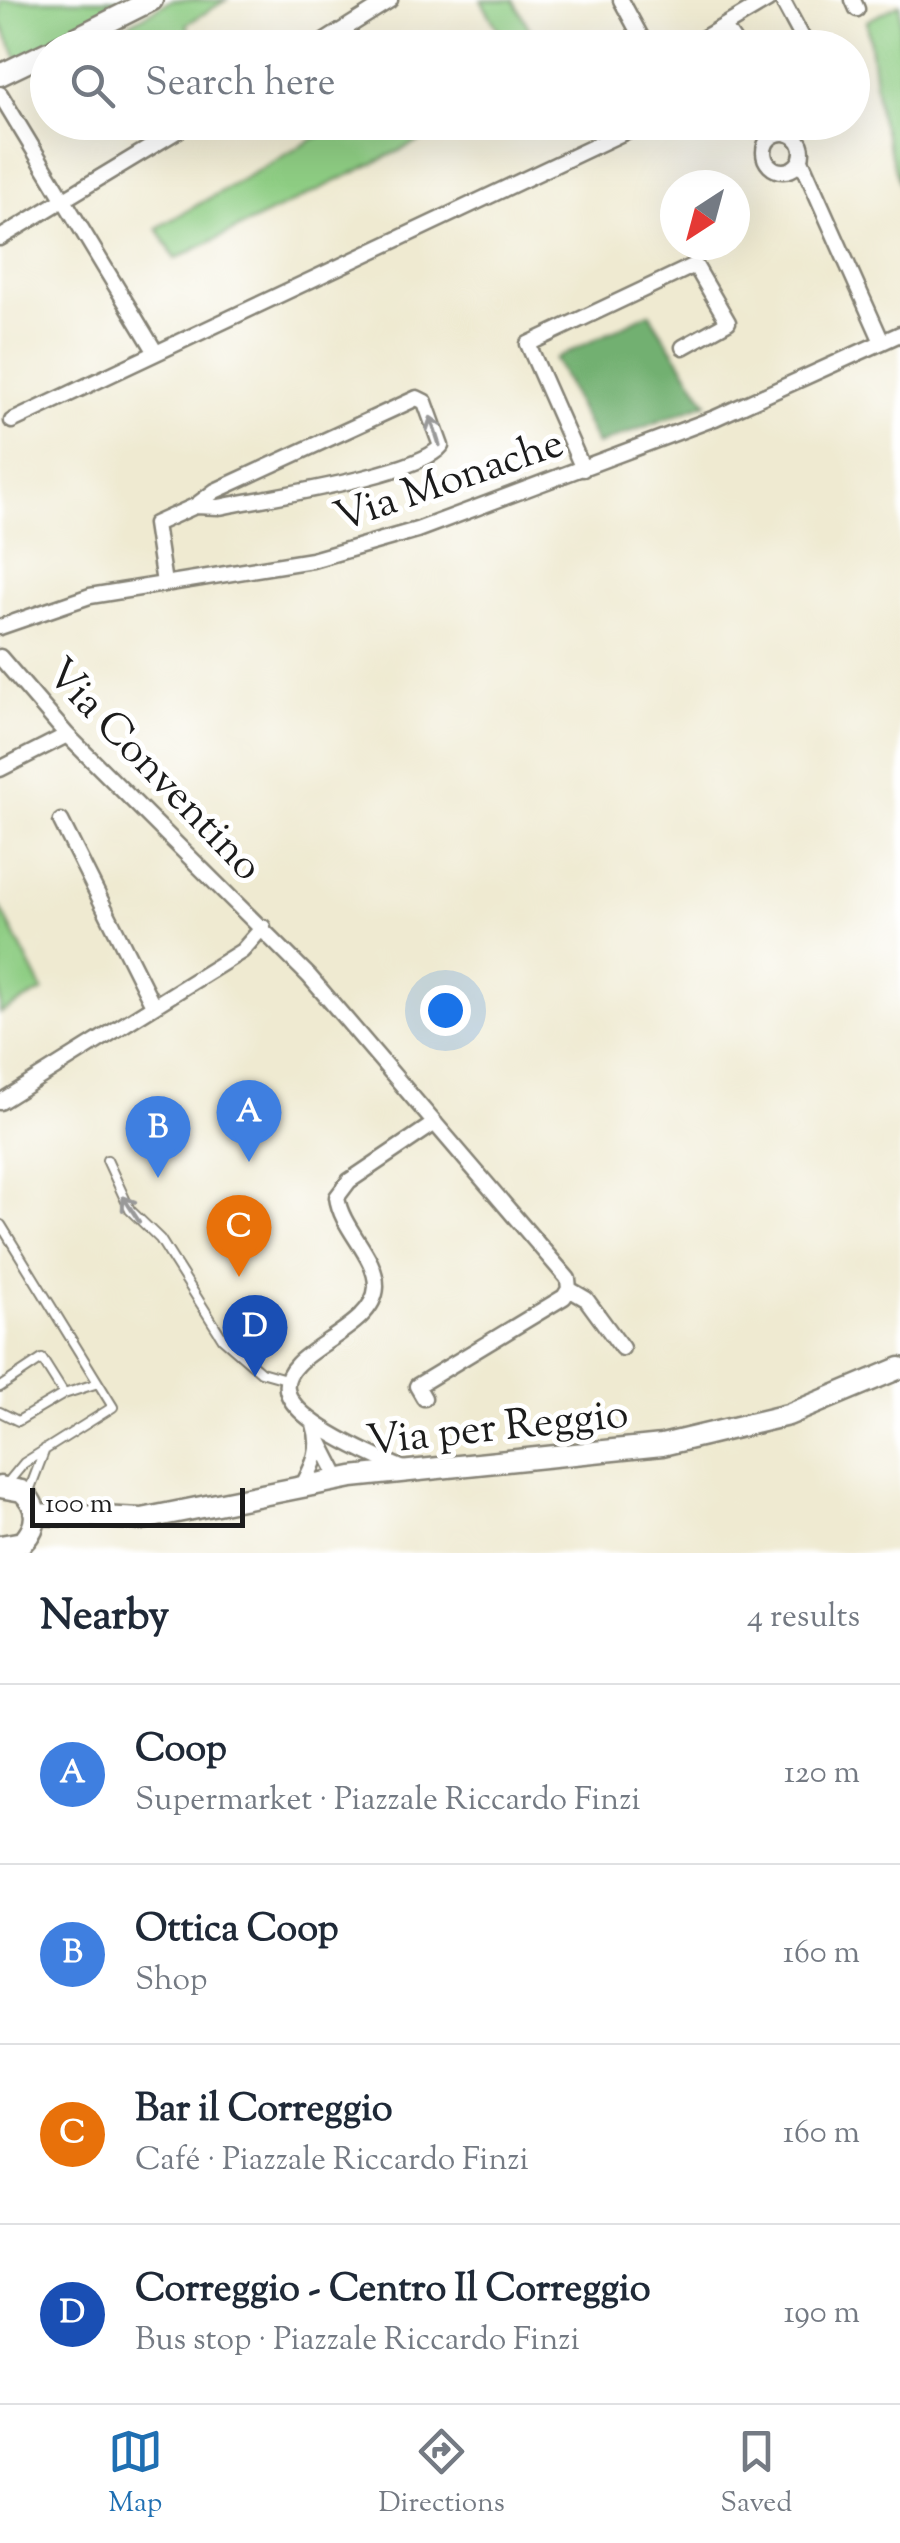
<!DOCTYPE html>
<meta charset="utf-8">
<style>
:root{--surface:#fff;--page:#f6f6f7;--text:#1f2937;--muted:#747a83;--line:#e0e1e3;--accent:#1f6fb2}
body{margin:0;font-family:"Sorts Mill Goudy",serif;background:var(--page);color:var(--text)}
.compass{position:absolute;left:660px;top:170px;width:90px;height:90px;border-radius:50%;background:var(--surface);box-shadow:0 10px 40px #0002;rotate:216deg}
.scale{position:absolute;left:30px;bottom:25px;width:215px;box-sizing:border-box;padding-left:10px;border:5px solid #1c1c1c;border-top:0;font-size:28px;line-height:35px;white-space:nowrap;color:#1c1c1c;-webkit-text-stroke:8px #fff;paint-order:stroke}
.you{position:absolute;left:445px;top:1010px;width:35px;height:35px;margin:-25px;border:8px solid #fff;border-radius:50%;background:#1a73e8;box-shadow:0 0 0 15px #1a73e833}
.badge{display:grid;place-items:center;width:65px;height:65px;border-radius:50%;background:var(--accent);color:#fff;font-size:32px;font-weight:700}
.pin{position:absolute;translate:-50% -82px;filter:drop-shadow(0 2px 5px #0008)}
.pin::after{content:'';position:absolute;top:52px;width:35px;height:30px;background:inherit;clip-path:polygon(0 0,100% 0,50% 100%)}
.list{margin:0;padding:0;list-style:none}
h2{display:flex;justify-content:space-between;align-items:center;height:130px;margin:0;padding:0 40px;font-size:42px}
h2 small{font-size:32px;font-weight:400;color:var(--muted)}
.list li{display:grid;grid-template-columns:65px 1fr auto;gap:30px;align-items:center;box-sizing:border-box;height:180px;padding:0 40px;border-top:2px solid var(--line)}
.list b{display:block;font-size:38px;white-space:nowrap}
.list p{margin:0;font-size:32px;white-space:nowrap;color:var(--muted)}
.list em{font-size:32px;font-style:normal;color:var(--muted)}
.icon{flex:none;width:55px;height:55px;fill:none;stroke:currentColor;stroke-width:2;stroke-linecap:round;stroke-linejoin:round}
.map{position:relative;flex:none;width:900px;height:1553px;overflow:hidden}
.search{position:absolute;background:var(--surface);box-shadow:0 10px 40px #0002;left:30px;right:30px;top:30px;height:110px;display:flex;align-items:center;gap:25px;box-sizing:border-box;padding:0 35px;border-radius:55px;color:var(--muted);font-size:38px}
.sheet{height:850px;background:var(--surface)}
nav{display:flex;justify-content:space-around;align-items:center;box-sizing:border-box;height:140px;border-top:2px solid var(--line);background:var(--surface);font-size:28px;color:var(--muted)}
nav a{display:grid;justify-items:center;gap:5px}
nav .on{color:var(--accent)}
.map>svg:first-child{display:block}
</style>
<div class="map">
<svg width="900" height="1553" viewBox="0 0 900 1553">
<rect width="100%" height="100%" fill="#fff"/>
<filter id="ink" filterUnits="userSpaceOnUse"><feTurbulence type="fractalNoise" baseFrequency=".01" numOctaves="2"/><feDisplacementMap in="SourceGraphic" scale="20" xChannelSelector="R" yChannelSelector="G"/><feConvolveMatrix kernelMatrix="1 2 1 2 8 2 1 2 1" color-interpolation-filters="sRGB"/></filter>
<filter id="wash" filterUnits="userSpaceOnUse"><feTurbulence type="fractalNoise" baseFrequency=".0048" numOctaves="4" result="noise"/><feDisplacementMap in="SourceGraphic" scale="40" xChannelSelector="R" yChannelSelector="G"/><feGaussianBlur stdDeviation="2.25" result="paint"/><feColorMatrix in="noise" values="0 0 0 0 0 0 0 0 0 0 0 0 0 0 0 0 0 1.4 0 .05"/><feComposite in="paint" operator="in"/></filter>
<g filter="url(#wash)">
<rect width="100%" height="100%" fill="#efead1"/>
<path fill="#8ecd83" stroke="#557450" stroke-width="2.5" d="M 0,0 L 157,0 L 20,64 L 0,21 Z
M 172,0 L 226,0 L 187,24 L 193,47 L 86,48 Z
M 481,0 L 513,0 L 540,47 L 475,47 L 500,33 Z
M 900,4 L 900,186 L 879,114 L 867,21 Z
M 343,122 L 457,123 L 175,259 L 157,228 Z
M 0,906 L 43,991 L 0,1013 Z"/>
<path fill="#72b071" stroke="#476646" stroke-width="2.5" d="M 649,313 L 707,403 L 597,445 L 555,359 Z"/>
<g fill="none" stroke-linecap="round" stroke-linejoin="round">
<path stroke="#4db5cb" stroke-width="4" d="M 121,599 L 157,592"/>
</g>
</g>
<g filter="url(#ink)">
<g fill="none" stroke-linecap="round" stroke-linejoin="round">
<g stroke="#868376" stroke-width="12">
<path id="lane" d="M 107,1160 L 130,1210 L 160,1239 L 223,1339 L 261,1372 L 286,1379
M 1,1225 L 113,1407 L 24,1463 L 5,1486
M 0,1387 L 42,1359 L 64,1394 L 98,1383
M 0,1412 L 18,1421 L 64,1394
M 29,1491 L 45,1449"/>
</g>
<g stroke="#868376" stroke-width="19">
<path id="street" d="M 621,0 L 647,48
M 782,0 L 802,37 L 796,48
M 853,0 L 857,9
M 724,27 L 738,48
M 314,48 L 390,0
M 687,48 L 768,0
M 0,94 L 155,351
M764 152a19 19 0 1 1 38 0a19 19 0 1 1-38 0Z
M 801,160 L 882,342
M 0,238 L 192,122
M 12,421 L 646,122
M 583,469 L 528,344 L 695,265 L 728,322 L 683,347
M 164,583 L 155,524 L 195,506 L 215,491 L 417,398 L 425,402 L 441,446 C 419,475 262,498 219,507 L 195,506
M 0,627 L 90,596 L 312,560 L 417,530 L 715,418 L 900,334
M 0,657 L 67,735 L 309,976 L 568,1279 L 569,1289 L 586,1299 L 622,1348
M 0,769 L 67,735
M 61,821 L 153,1005
M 0,1102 L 242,951 L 263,927
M 424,1398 L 417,1386 L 564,1297 L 569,1289
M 319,1440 L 339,1479
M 406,1470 C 158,1365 373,1355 376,1287 C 377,1256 341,1229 337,1197 L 349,1181 L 435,1123
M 303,1485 C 314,1464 322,1449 314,1424"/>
</g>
<g stroke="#868376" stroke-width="25">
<path id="secondary" d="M 56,48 L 152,0
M 0,75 L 48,52
M 0,1487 L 22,1491 C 39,1507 39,1525 23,1542 L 0,1546
M 35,1514 L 142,1519 L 352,1477 L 662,1445 L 788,1415 L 900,1368"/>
</g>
<use href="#lane" stroke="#fff" stroke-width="8"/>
<use href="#street" stroke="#fff" stroke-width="14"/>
<use href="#secondary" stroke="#fff" stroke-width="20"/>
</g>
<defs><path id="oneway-shaft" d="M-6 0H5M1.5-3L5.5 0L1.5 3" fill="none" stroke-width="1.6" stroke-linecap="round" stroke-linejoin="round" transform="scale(2.5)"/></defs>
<g stroke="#999">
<use href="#oneway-shaft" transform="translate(435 431) rotate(-108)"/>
<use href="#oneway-shaft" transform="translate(131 1209) rotate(-123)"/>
</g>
</g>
<g text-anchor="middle" stroke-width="10" stroke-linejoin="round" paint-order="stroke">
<g font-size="42" fill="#1c1c1c" stroke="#fff">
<text transform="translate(448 478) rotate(-19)" y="15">Via Monache</text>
<text transform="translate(156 768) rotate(46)" y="15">Via Conventino</text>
<text transform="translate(497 1425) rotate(-6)" y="15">Via per Reggio</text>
</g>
</g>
</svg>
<svg class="compass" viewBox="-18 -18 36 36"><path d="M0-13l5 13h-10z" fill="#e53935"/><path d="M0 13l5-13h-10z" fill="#747a83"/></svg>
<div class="scale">100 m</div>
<div class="you"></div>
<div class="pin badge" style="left:249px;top:1162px;background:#3f7fe0">A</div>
<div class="pin badge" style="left:158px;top:1178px;background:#3f7fe0">B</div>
<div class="pin badge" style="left:239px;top:1277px;background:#e8710a">C</div>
<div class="pin badge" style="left:255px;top:1377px;background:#1a4fb4">D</div>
<div class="search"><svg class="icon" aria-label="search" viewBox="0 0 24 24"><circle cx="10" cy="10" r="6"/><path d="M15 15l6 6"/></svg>Search here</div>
</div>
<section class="sheet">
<h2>Nearby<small>4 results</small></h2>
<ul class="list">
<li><span class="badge" style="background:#3f7fe0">A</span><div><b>Coop</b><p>Supermarket · Piazzale Riccardo Finzi</p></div><em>120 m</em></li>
<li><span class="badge" style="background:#3f7fe0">B</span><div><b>Ottica Coop</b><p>Shop</p></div><em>160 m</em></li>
<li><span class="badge" style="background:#e8710a">C</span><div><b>Bar il Correggio</b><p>Café · Piazzale Riccardo Finzi</p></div><em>160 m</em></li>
<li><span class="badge" style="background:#1a4fb4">D</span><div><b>Correggio - Centro Il Correggio</b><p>Bus stop · Piazzale Riccardo Finzi</p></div><em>190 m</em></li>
</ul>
</section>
<nav>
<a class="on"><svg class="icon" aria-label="map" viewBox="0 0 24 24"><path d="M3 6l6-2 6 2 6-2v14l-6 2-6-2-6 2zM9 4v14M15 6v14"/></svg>Map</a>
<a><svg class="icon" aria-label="directions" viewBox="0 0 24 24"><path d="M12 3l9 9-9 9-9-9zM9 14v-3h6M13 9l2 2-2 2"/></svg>Directions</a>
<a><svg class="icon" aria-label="saved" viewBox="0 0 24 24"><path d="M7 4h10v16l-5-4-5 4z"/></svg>Saved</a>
</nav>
